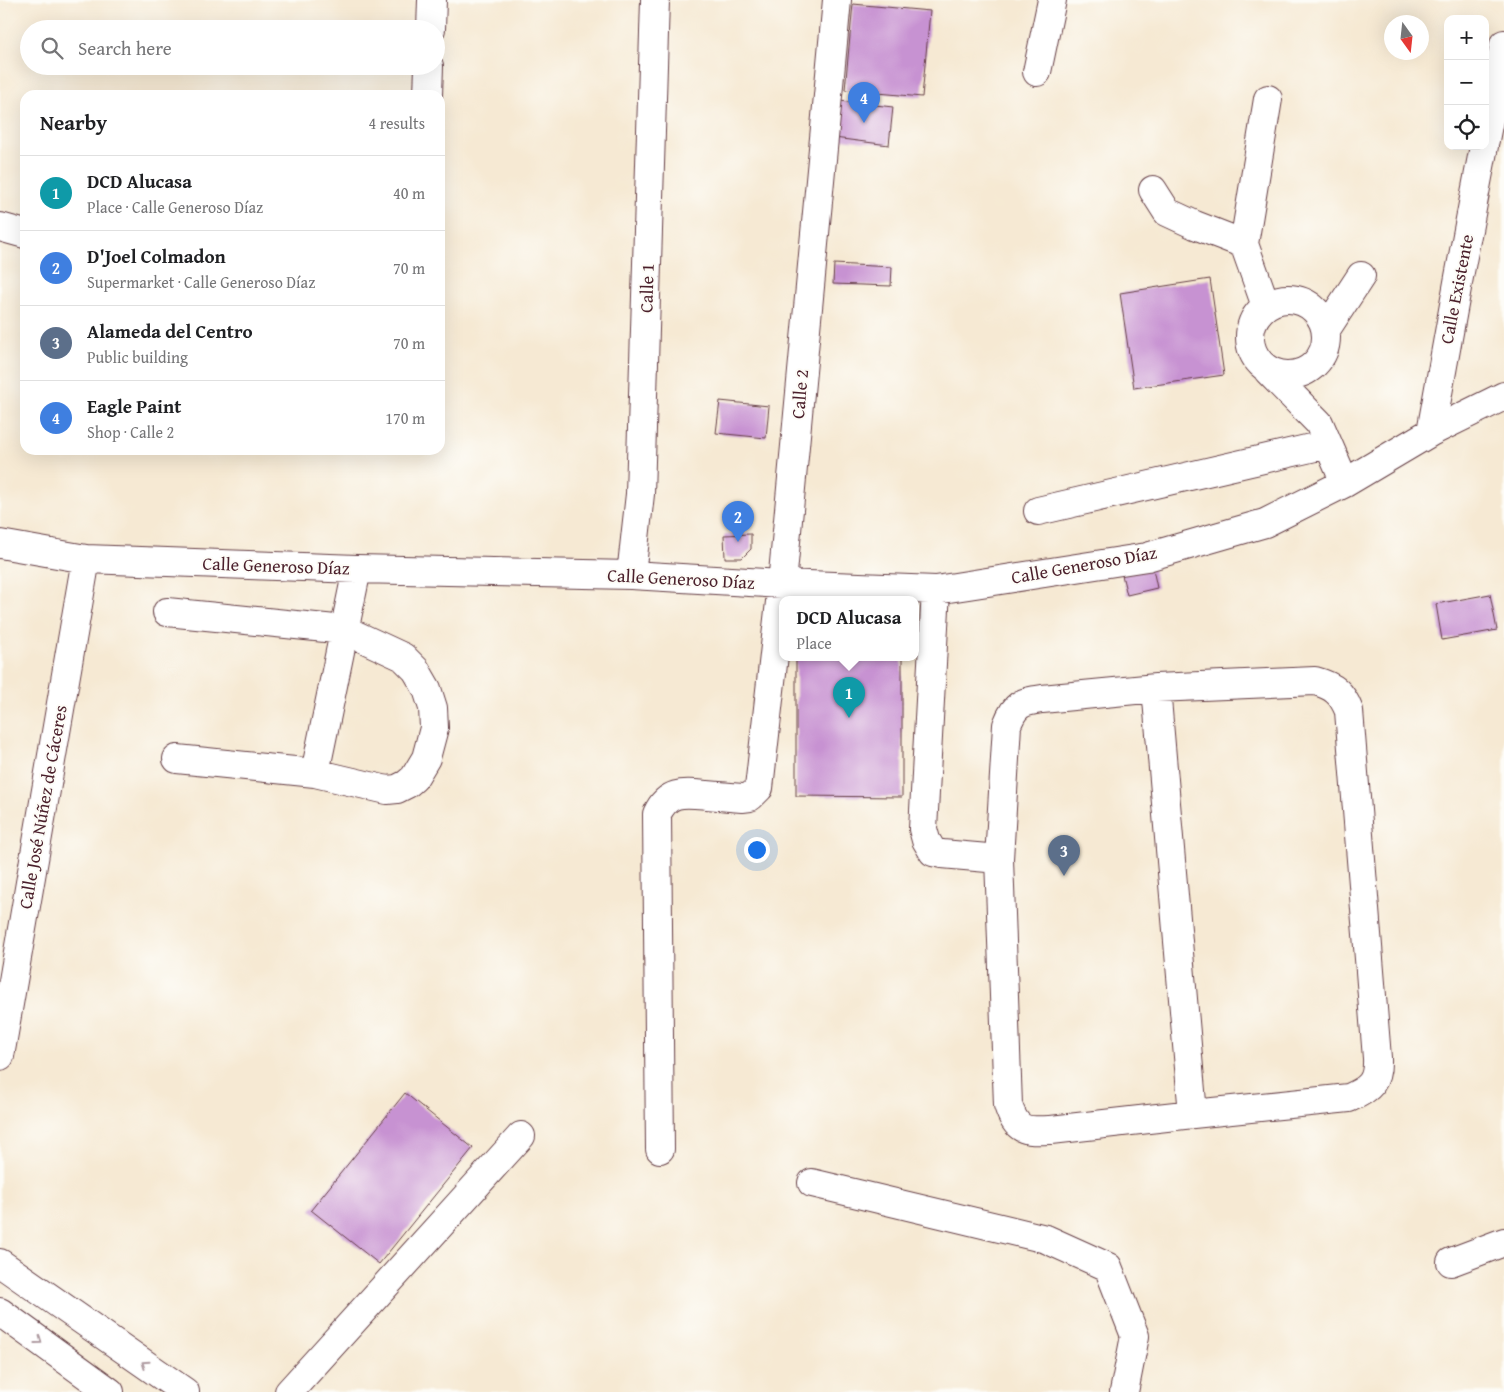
<!DOCTYPE html>
<meta charset="utf-8">
<style>
:root{--surface:#fff;--page:#f6f6f6;--text:#202124;--muted:#757577;--line:#e0e0e0;--accent:#1a73e8}
body{margin:0;font-family:"Gentium Book Plus",serif;background:var(--page);color:var(--text)}
.controls{position:absolute;right:15px;top:15px;display:grid;overflow:hidden;border-radius:10px;box-shadow:0 5px 20px #0002}
.controls button{width:45px;height:45px;display:grid;place-items:center;padding:0;border:0;border-bottom:1px solid var(--line);background:var(--surface);color:var(--text);font:25px sans-serif}
.compass{position:absolute;left:1384px;top:15px;width:45px;height:45px;border-radius:50%;background:var(--surface);box-shadow:0 5px 20px #0002;rotate:165deg}
.you{position:absolute;left:756px;top:849px;width:18px;height:18px;margin:-12px;border:4px solid #fff;border-radius:50%;background:#1a73e8;box-shadow:0 0 0 8px #1a73e833}
.badge{display:grid;place-items:center;width:32px;height:32px;border-radius:50%;background:var(--accent);color:#fff;font-size:16px;font-weight:700}
.pin{position:absolute;translate:-50% -41px;filter:drop-shadow(0 1px 2px #0008)}
.pin::after{content:'';position:absolute;top:26px;width:18px;height:15px;background:inherit;clip-path:polygon(0 0,100% 0,50% 100%)}
.popup{position:absolute;left:779px;top:596px;width:140px;height:65px;box-sizing:border-box;display:grid;place-content:center;border-radius:10px;background:var(--surface);filter:drop-shadow(0 1px 4px #0005);font-size:16px;white-space:nowrap;color:var(--muted)}
.popup b{font-size:19px;color:var(--text)}
.popup::after{content:'';position:absolute;left:50%;top:100%;margin-left:-10px;border:10px solid transparent;border-top-color:var(--surface)}
.list{margin:0;padding:0;list-style:none}
h2{display:flex;justify-content:space-between;align-items:center;height:65px;margin:0;padding:0 20px;font-size:21px}
h2 small{font-size:16px;font-weight:400;color:var(--muted)}
.list li{display:grid;grid-template-columns:32px 1fr auto;gap:15px;align-items:center;box-sizing:border-box;height:75px;padding:0 20px;border-top:1px solid var(--line)}
.list b{display:block;font-size:19px;white-space:nowrap}
.list p{margin:0;font-size:16px;white-space:nowrap;color:var(--muted)}
.list em{font-size:16px;font-style:normal;color:var(--muted)}
.icon{flex:none;width:28px;height:28px;fill:none;stroke:currentColor;stroke-width:2;stroke-linecap:round;stroke-linejoin:round}
.map{position:relative;flex:none;width:1504px;height:1392px;overflow:hidden}
.search{position:absolute;background:var(--surface);box-shadow:0 5px 20px #0002;left:20px;top:20px;width:425px;height:55px;display:flex;align-items:center;gap:12px;box-sizing:border-box;padding:0 18px;border-radius:28px;color:var(--muted);font-size:19px}
.panel{position:absolute;background:var(--surface);box-shadow:0 5px 20px #0002;left:20px;top:90px;width:425px;height:365px;border-radius:15px}
.map>svg:first-child{display:block}
</style>
<div class="map">
<svg width="1504" height="1392" viewBox="0 0 1504 1392">
<rect width="100%" height="100%" fill="#fdfcf7"/>
<filter id="ink" filterUnits="userSpaceOnUse"><feTurbulence type="fractalNoise" baseFrequency=".02" numOctaves="2"/><feDisplacementMap in="SourceGraphic" scale="10" xChannelSelector="R" yChannelSelector="G"/><feConvolveMatrix kernelMatrix="1 2 1 2 8 2 1 2 1" color-interpolation-filters="sRGB"/></filter>
<filter id="wash" filterUnits="userSpaceOnUse"><feTurbulence type="fractalNoise" baseFrequency=".0096" numOctaves="4" result="noise"/><feDisplacementMap in="SourceGraphic" scale="20" xChannelSelector="R" yChannelSelector="G"/><feGaussianBlur stdDeviation="1.12" result="paint"/><feColorMatrix in="noise" values="0 0 0 0 0 0 0 0 0 0 0 0 0 0 0 0 0 1.4 0 .05"/><feComposite in="paint" operator="in"/></filter>
<g filter="url(#wash)">
<rect width="100%" height="100%" fill="#f6e9d3"/>
<g id="blocks">
<path fill="#c792d2" d="M 853,4 L 930,11 L 922,97 L 845,90 Z
M 839,101 L 893,107 L 889,145 L 834,138 Z
M 834,264 L 892,267 L 891,286 L 833,284 Z
M 1210,279 L 1224,375 L 1134,388 L 1120,293 Z
M 720,401 L 769,406 L 766,438 L 716,433 Z
M 751,534 L 751,549 L 742,558 L 725,558 L 724,535 Z
M 1152,564 L 1157,588 L 1127,595 L 1121,571 Z
M 1490,594 L 1497,630 L 1442,640 L 1436,604 Z
M 796,657 L 902,657 L 902,797 L 796,796 Z
M 405,1093 L 473,1148 L 379,1264 L 311,1210 Z"/>
</g>
</g>
<g filter="url(#ink)">
<use href="#blocks" fill-opacity="0" stroke="#643d44" stroke-width="1"/>
<g fill="none" stroke-linecap="round" stroke-linejoin="round">
<g stroke="#643d44" stroke-width="30">
<path id="minor" d="M 431,29 L 432,0
M 1037,72 L 1052,0
M 428,95 L 429,66
M 1485,140 L 1504,44
M 1153,190 L 1167,212 L 1195,225 L 1244,244 L 1266,306
M 0,227 L 25,234
M 1244,244 L 1268,99
M1250 337a38 38 0 1 1 76 0a38 38 0 1 1-76 0Z
M 1327,328 L 1361,276
M 1268,371 L 1319,423 L 1345,483
M 1431,432 L 1459,277 L 1484,146
M 1038,511 L 1328,444
M 0,544 L 86,559 L 357,569 L 631,575 L 782,584 L 936,590 L 1147,557 L 1265,523 L 1345,483 L 1431,432 L 1504,396
M 631,575 L 640,494 L 655,0
M 936,590 L 923,829 L 926,840 L 933,852 L 942,854 L 999,859
M 167,612 L 345,630 L 403,657 L 416,670 L 427,689 L 433,708 L 434,728 L 426,758 L 414,778 L 407,784 L 397,789 L 387,790 L 315,773 L 177,759
M 1315,681 C 1334,686 1342,693 1349,711 L 1377,1058 C 1378,1082 1370,1089 1349,1098 L 1193,1114 L 1051,1130 C 1025,1131 1017,1132 1008,1105 L 999,859 L 1007,725 C 1015,704 1021,702 1042,699 L 1156,688 Z
M 1156,688 L 1193,1114
M 315,773 L 357,569
M 0,1056 L 86,559
M 660,1149 L 657,814 C 668,790 684,793 707,795 C 719,796 731,797 742,798 L 750,797 L 759,788 L 782,584 L 837,0
M 812,1183 L 1046,1239 L 1108,1267 L 1135,1336 L 1124,1392
M 1451,1262 L 1504,1242
M 289,1392 L 521,1136"/>
</g>
<g stroke="#643d44" stroke-width="30">
<path id="highway" d="M 0,1263 L 185,1392
M 0,1312 L 110,1392"/>
</g>
<use href="#minor" stroke="#fff" stroke-width="28"/>
<use href="#highway" stroke="#fff" stroke-width="28"/>
</g>
<defs><path id="oneway-chevron" d="M-2-3.5L2.5 0L-2 3.5" fill="none" stroke-width="1.6" stroke-linecap="round" stroke-linejoin="round" transform="scale(1.25)"/></defs>
<g stroke="#ae9aa0">
<use href="#oneway-chevron" transform="translate(39 1341) rotate(36)"/>
<use href="#oneway-chevron" transform="translate(145 1364) rotate(-145)"/>
</g>
</g>
<g text-anchor="middle" stroke-width="4" stroke-linejoin="round" paint-order="stroke">
<g font-size="18" fill="#4a1f2b" stroke="#fdfcf7">
<text transform="translate(647 288) rotate(-88)" y="6">Calle 1</text>
<text transform="translate(1457 289) rotate(-79)" y="6">Calle Existente</text>
<text transform="translate(800 394) rotate(-85)" y="6">Calle 2</text>
<text transform="translate(1084 565) rotate(-10)" y="6">Calle Generoso Díaz</text>
<text transform="translate(276 566) rotate(2)" y="6">Calle Generoso Díaz</text>
<text transform="translate(681 579) rotate(3)" y="6">Calle Generoso Díaz</text>
<text transform="translate(43 807) rotate(-80)" y="6">Calle José Núñez de Cáceres</text>
</g>
</g>
</svg>
<div class="controls">
<button>+</button>
<button>−</button>
<button><svg class="icon" aria-label="locate" viewBox="0 0 24 24"><circle cx="12" cy="12" r="6"/><path d="M12 2v4M12 18v4M2 12h4M18 12h4"/></svg></button>
</div>
<svg class="compass" viewBox="-18 -18 36 36"><path d="M0-13l5 13h-10z" fill="#e53935"/><path d="M0 13l5-13h-10z" fill="#757577"/></svg>
<div class="you"></div>
<div class="pin badge" style="left:849px;top:718px;background:#0f9aa8">1</div>
<div class="popup"><b>DCD Alucasa</b>Place</div>
<div class="pin badge" style="left:738px;top:542px;background:#3f7fe0">2</div>
<div class="pin badge" style="left:1064px;top:876px;background:#5c6f8a">3</div>
<div class="pin badge" style="left:864px;top:123px;background:#3f7fe0">4</div>
<div class="search"><svg class="icon" aria-label="search" viewBox="0 0 24 24"><circle cx="10" cy="10" r="6"/><path d="M15 15l6 6"/></svg>Search here</div>
<section class="panel">
<h2>Nearby<small>4 results</small></h2>
<ul class="list">
<li><span class="badge" style="background:#0f9aa8">1</span><div><b>DCD Alucasa</b><p>Place · Calle Generoso Díaz</p></div><em>40 m</em></li>
<li><span class="badge" style="background:#3f7fe0">2</span><div><b>D'Joel Colmadon</b><p>Supermarket · Calle Generoso Díaz</p></div><em>70 m</em></li>
<li><span class="badge" style="background:#5c6f8a">3</span><div><b>Alameda del Centro</b><p>Public building</p></div><em>70 m</em></li>
<li><span class="badge" style="background:#3f7fe0">4</span><div><b>Eagle Paint</b><p>Shop · Calle 2</p></div><em>170 m</em></li>
</ul>
</section>
</div>
